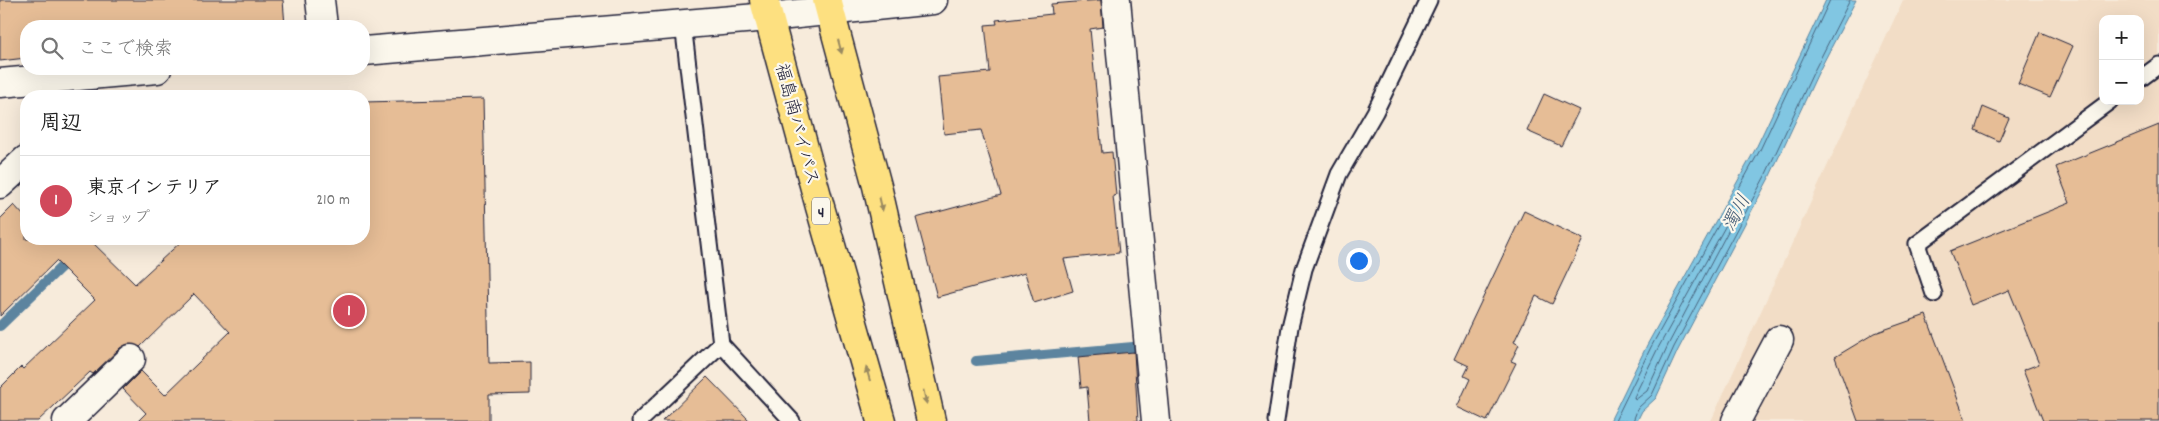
<!DOCTYPE html>
<html lang="ja">
<meta charset="utf-8">
<style>
:root{--surface:#fff;--page:#f2f2f2;--text:#222;--muted:#767676;--line:#e0e0e0;--accent:#d1495b}
body{margin:0;font-family:Dekko,"Klee One",sans-serif;background:var(--page);color:var(--text)}
.controls{position:absolute;right:15px;top:15px;display:grid;overflow:hidden;border-radius:10px;box-shadow:0 5px 20px #0002}
.controls button{width:45px;height:45px;display:grid;place-items:center;padding:0;border:0;border-bottom:1px solid var(--line);background:var(--surface);color:var(--text);font:25px sans-serif}
.you{position:absolute;left:1358px;top:260px;width:18px;height:18px;margin:-12px;border:4px solid #fff;border-radius:50%;background:#1a73e8;box-shadow:0 0 0 8px #1a73e833}
.badge{display:grid;place-items:center;width:32px;height:32px;border-radius:50%;background:var(--accent);color:#fff;font-size:16px;font-weight:700}
.pin{position:absolute;translate:-50% -50%;border:2px solid #fff;box-shadow:0 1px 5px #0006}
.list{margin:0;padding:0;list-style:none}
h2{display:flex;justify-content:space-between;align-items:center;height:65px;margin:0;padding:0 20px;font-size:21px}
h2 small{font-size:16px;font-weight:400;color:var(--muted)}
.list li{display:grid;grid-template-columns:32px 1fr auto;gap:15px;align-items:center;box-sizing:border-box;height:90px;padding:0 20px;border-top:1px solid var(--line)}
.list b{display:block;font-size:19px;white-space:nowrap}
.list p{margin:0;font-size:16px;white-space:nowrap;color:var(--muted)}
.list em{font-size:16px;font-style:normal;color:var(--muted)}
.icon{flex:none;width:28px;height:28px;fill:none;stroke:currentColor;stroke-width:2;stroke-linecap:round;stroke-linejoin:round}
.map{position:relative;flex:none;width:2159px;height:421px;overflow:hidden}
.search{position:absolute;background:var(--surface);box-shadow:0 5px 20px #0002;left:20px;top:20px;width:350px;height:55px;display:flex;align-items:center;gap:12px;box-sizing:border-box;padding:0 18px;border-radius:20px;color:var(--muted);font-size:19px}
.panel{position:absolute;background:var(--surface);box-shadow:0 5px 20px #0002;left:20px;top:90px;width:350px;height:155px;border-radius:20px}
.map>svg:first-child{display:block}
</style>
<div class="map">
<svg width="2159" height="421" viewBox="0 0 2159 421">
<rect width="100%" height="100%" fill="#f7ebdb"/>
<filter id="ink" filterUnits="userSpaceOnUse"><feTurbulence type="fractalNoise" baseFrequency=".02" numOctaves="2"/><feDisplacementMap in="SourceGraphic" scale="10" xChannelSelector="R" yChannelSelector="G"/><feConvolveMatrix kernelMatrix="1 2 1 2 8 2 1 2 1" color-interpolation-filters="sRGB"/></filter>
<g filter="url(#ink)">
<path fill="#f2ddc6" fill-rule="evenodd" d="M 1903,0 L 2159,0 L 2159,421 L 1711,421 ZM 2103,19 L 2140,19 L 2140,101 L 2103,101 Z"/>
<path fill="#81c6e2" stroke="#5b849f" d="M 1826,0 L 1856,0 L 1818,73 L 1769,178 L 1678,350 L 1656,398 L 1642,411 L 1637,421 L 1610,421 L 1647,345 L 1756,148 Z"/>
<g fill="none" stroke-linecap="round" stroke-linejoin="round">
<path stroke="#48647e" stroke-width="1" d="M 1734,215 L 1735,218 L 1668,345 L 1647,391 L 1635,400 L 1634,397 L 1657,350 L 1731,216 Z
M 1615,421 L 1651,347 L 1760,150 L 1830,0
M 1633,421 L 1638,408 L 1652,395 L 1674,347 L 1765,176 L 1814,71 L 1850,0"/>
<path stroke="#5b849f" stroke-width="10" d="M 0,326 L 90,239
M 976,361 L 1144,346"/>
</g>
<path fill="#e6bd96" stroke="#22223b" d="M 0,0 L 283,0 L 285,26 L 26,26 L 26,58 L 0,61 Z
M 1101,0 L 1103,27 L 1090,29 L 1102,153 L 1112,152 L 1116,195 L 1113,196 L 1119,253 L 1064,259 L 1073,291 L 1034,303 L 1025,273 L 937,297 L 916,218 L 1001,195 L 981,130 L 944,134 L 938,77 L 990,72 L 985,25 L 997,24 L 996,20 L 1052,14 L 1051,4 Z
M 2040,32 L 2073,46 L 2050,97 L 2018,84 Z
M 1544,94 L 1579,110 L 1561,146 L 1527,131 Z
M 483,99 L 489,363 L 530,362 L 530,394 L 489,395 L 489,421 L 138,421 L 146,413 L 123,389 L 141,371 L 165,395 L 230,332 L 194,294 L 140,347 L 128,344 L 120,348 L 93,374 L 90,372 L 38,421 L 0,421 L 0,388 L 21,367 L 23,369 L 95,300 L 56,261 L 0,316 L 0,219 L 14,205 L 26,218 L 26,239 L 89,239 L 135,284 L 184,239 L 364,239 L 364,102 Z
M 1983,107 L 2009,118 L 1999,141 L 1975,130 Z
M 2159,125 L 2159,421 L 2043,421 L 2023,370 L 2039,364 L 2009,290 L 1971,305 L 1950,251 L 2070,203 L 2056,167 Z
M 1524,211 L 1583,239 L 1552,304 L 1536,296 L 1514,342 L 1519,345 L 1511,361 L 1516,363 L 1487,421 L 1457,407 L 1470,379 L 1464,376 L 1469,366 L 1454,359 Z
M 1926,315 L 1966,421 L 1858,421 L 1835,357 L 1875,333 Z
M 1134,352 L 1138,421 L 1090,421 L 1087,387 L 1081,388 L 1078,357 Z
M 707,377 L 750,421 L 662,421 Z"/>
<g fill="none" stroke-linecap="round" stroke-linejoin="round">
<g stroke="#22223b" stroke-width="19">
<path id="lane" d="M 683,24 L 721,344
M 2140,79 L 2159,65
M 1934,294 L 1917,244 L 2110,101
M 640,421 L 721,344 L 792,421
M 1276,421 L 1290,327 L 1304,269 L 1339,174 L 1375,112 L 1429,0"/>
</g>
<g stroke="#22223b" stroke-width="31">
<path id="street" d="M 320,0 L 323,26
M 1116,0 L 1156,421
M 364,51 L 769,17 L 933,0
M 0,83 L 157,69
M 0,184 L 26,160
M 67,421 L 131,359
M 1736,421 L 1779,340"/>
</g>
<g stroke="#22223b" stroke-width="31">
<path id="highway" d="M 764,0 L 820,207 L 881,421
M 827,0 L 877,186 L 931,421"/>
</g>
<use href="#lane" stroke="#fbf7ec" stroke-width="15"/>
<use href="#street" stroke="#fbf7ec" stroke-width="28"/>
<use href="#highway" stroke="#fde080" stroke-width="28"/>
</g>
<defs><path id="oneway-solid" d="M-6-.8H1V-3.2L6.5 0L1 3.2V.8H-6Z" transform="scale(1.25)"/></defs>
<g fill="#9a8a61">
<use href="#oneway-solid" transform="translate(840 47) rotate(75)"/>
<use href="#oneway-solid" transform="translate(881 204) rotate(77)"/>
<use href="#oneway-solid" transform="translate(868 374) rotate(-106)"/>
<use href="#oneway-solid" transform="translate(925 397) rotate(77)"/>
</g>
</g>
<g text-anchor="middle" stroke-width="4.5" stroke-linejoin="round" paint-order="stroke">
<rect fill="#fbf7ec" stroke="#636270" stroke-width="1" x="812" y="197.5" width="18" height="27" rx="4"/>
<g font-size="16" font-weight="bold" fill="#22223b">
<text x="821" y="217">4</text>
</g>
<g font-size="18" fill="#22223b" stroke="#fbf7ec">
<text transform="translate(798 124) rotate(75)" y="6">福島南バイパス</text>
</g>
<g font-size="19" font-style="italic" fill="#435b75" stroke="#fbf7ec">
<text transform="translate(1735 212) rotate(-61)" y="7">濁川</text>
</g>
</g>
</svg>
<div class="controls">
<button>+</button>
<button>−</button>
</div>
<div class="you"></div>
<div class="pin badge" style="left:349px;top:311px">1</div>
<div class="search"><svg class="icon" aria-label="search" viewBox="0 0 24 24"><circle cx="10" cy="10" r="6"/><path d="M15 15l6 6"/></svg>ここで検索</div>
<section class="panel">
<h2>周辺<small></small></h2>
<ul class="list">
<li><span class="badge">1</span><div><b>東京インテリア</b><p>ショップ</p></div><em>210 m</em></li>
</ul>
</section>
</div>
